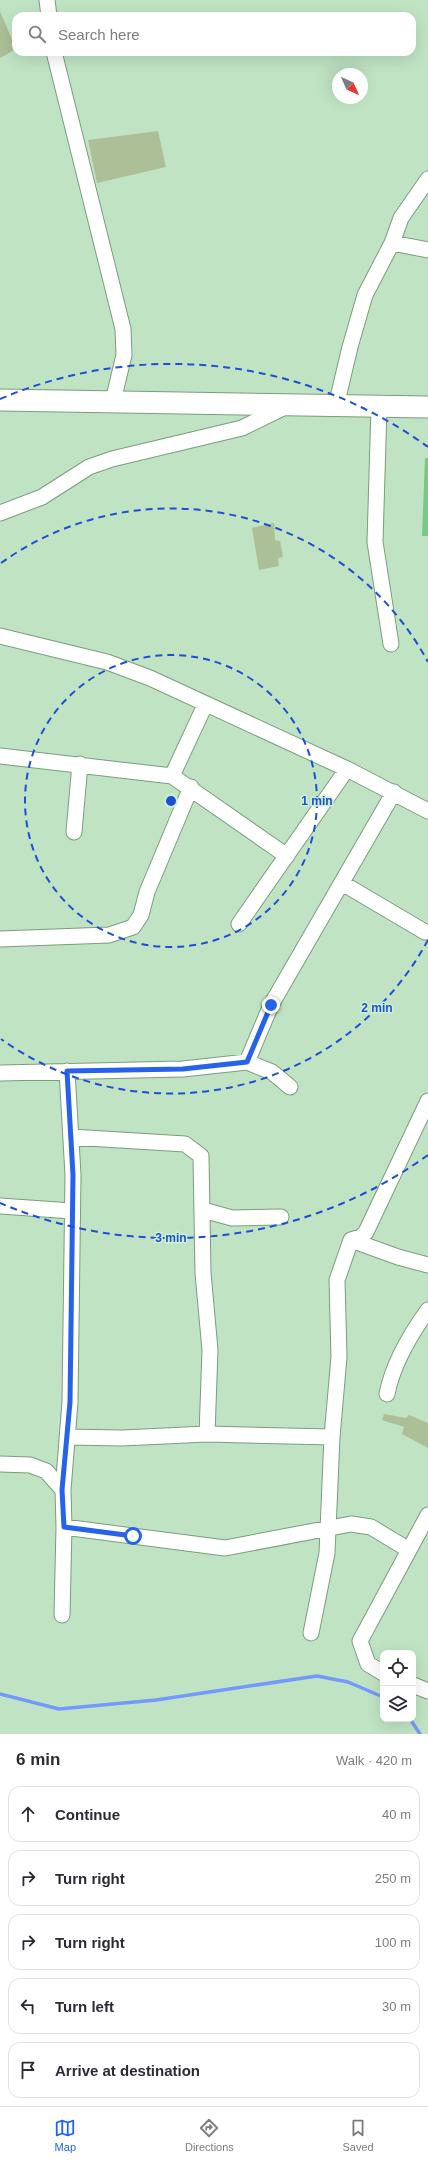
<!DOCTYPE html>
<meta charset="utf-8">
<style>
:root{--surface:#fff;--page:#f2f2f3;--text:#2b2b33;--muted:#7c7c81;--line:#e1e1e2;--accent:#2563eb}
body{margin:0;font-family:Arial,sans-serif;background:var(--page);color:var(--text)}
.controls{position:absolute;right:12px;bottom:12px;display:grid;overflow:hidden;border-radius:8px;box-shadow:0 4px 16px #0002}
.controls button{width:36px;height:36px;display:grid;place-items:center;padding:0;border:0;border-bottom:1px solid var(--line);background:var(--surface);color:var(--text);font:20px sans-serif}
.compass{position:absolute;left:332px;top:68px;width:36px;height:36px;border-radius:50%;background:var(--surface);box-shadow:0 4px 16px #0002;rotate:135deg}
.stop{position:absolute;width:12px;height:12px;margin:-9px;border:3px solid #2563eb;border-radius:50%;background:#fff}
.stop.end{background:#2563eb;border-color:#fff;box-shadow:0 1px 4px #0008}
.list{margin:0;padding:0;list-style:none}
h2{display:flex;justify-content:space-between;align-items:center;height:52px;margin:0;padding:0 16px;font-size:17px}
h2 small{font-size:13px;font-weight:400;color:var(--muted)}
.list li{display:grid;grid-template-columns:26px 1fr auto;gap:12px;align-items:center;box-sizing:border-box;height:56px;margin:0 8px 8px;padding:0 8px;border:1px solid var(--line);border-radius:12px}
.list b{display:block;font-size:15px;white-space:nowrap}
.list em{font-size:13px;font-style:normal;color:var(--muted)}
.icon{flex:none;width:22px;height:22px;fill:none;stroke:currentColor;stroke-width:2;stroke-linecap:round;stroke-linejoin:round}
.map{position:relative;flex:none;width:428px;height:1734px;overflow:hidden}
.search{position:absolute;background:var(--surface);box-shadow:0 4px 16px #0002;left:12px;right:12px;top:12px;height:44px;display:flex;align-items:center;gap:10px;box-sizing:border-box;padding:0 14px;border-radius:12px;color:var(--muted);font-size:15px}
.sheet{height:372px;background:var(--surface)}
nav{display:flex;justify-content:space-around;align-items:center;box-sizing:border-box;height:56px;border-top:1px solid var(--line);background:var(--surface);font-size:11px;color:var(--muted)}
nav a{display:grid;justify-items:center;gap:2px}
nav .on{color:var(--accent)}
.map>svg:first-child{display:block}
</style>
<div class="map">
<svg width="428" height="1734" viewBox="0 0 428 1734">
<rect width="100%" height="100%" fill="#c0e4c3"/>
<path fill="#78c982" d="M 425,458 L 428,458 L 428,536 L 422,536 Z"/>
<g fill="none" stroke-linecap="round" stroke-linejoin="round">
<path stroke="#7499fc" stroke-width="3.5" d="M 0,1694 L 59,1709 L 156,1700 L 317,1676 L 348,1682 L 383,1697
M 410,1719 L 420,1734"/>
</g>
<path fill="#adbf97" d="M 0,11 L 16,49 L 0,58 Z
M 158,131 L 166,167 L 97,183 L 88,140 Z
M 274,523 L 275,540 L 280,541 L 283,557 L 278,558 L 279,566 L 259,570 L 252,528 Z
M 384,1414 L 406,1418 L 409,1415 L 428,1423 L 428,1448 L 402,1434 L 404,1427 L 382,1420 Z"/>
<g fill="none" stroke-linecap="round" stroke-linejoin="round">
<g stroke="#7b9c7e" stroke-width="17">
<path id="minor" d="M 47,0 L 49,16
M 54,52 L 123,329 L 124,355 L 113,401
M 392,243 L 428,250
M 336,406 L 350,347 L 365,295 L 392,243 L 401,218 L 428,179
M 379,407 L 375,542 L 391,644
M 0,513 L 42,497 L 89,467 L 112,459 L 242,428 L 287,406
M 0,636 L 107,662 L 150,678 L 347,769 L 428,811
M 0,756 L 172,776 L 287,856
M 172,776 L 205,705
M 74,832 L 80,764
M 342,883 L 425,932
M 239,924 L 347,769
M 0,939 L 109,935 L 133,927 L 141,915 L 147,892 L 191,787
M 247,1062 L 271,1005 L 394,792
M 0,1073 L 183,1069 L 247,1062 L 272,1072 L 290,1087
M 0,1206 L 72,1211
M 203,1210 L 232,1218 L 281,1217
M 351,1240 L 398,1257 L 428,1265
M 387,1394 C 393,1363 410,1335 428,1310
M 207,1434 L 332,1437
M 67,1437 L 122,1438 L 207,1434 L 210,1350 L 203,1273 L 201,1156 L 185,1144 L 71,1137
M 0,1464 L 30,1465 L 46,1471 L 63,1490
M 64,1527 L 225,1548 L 351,1524 L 371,1527 L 409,1550
M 62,1615 L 64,1527 L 63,1490 L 70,1402 L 73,1175 L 67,1071
M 311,1633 L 327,1553 L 332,1437 L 339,1357 L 337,1280 L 351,1240 L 361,1237 L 366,1232 L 428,1101
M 383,1673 L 368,1664 L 360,1641 L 428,1515
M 413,1685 L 428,1691"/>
</g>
<g stroke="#7b9c7e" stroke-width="23">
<path id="secondary" d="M 0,400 L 428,407"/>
</g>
<use href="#minor" stroke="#fff" stroke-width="15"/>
<use href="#secondary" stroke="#fff" stroke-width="21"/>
</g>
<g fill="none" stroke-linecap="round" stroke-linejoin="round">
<path stroke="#2563eb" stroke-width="5" d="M 133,1536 L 64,1527 L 62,1490 L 70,1402 L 73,1175 L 67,1071 L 183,1069 L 247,1062 L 271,1005"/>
</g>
<g fill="none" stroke="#1d4ed8" stroke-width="2" stroke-dasharray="7 5">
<circle cx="171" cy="801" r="146"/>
<path d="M428 940A292 292 0 0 1 1 1039M1 563A292 292 0 0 1 428 662"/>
<path d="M428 1155A437 437 0 0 1 0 1203M0 399A437 437 0 0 1 428 447"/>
</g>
<circle cx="171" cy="801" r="6" fill="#1d4ed8" stroke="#cdf1d0" stroke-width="2"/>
<g font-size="12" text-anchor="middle" font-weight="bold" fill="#1d4ed8" stroke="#cdf1d0" stroke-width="3" stroke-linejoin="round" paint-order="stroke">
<text x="317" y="805">1 min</text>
<text x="377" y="1012">2 min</text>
<text x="171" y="1242">3 min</text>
</g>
</svg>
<div class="controls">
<button><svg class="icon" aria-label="locate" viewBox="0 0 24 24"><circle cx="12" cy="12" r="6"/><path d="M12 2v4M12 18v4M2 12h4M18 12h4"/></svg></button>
<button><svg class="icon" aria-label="layers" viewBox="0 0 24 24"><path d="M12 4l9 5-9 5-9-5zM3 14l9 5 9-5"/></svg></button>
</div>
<svg class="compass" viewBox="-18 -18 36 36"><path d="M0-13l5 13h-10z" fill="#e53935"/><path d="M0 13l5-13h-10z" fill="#7c7c81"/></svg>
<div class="stop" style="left:133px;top:1536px"></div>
<div class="stop end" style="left:271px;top:1005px"></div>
<div class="search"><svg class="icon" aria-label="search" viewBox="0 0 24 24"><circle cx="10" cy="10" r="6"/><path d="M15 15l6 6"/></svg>Search here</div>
</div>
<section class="sheet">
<h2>6 min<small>Walk · 420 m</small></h2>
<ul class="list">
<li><svg class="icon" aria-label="ahead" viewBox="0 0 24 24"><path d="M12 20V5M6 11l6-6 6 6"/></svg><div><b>Continue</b></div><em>40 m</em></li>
<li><svg class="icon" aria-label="right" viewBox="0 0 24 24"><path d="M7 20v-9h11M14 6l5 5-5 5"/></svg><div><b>Turn right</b></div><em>250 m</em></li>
<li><svg class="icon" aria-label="right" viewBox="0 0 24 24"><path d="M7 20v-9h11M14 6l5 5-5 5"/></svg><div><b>Turn right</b></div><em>100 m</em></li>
<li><svg class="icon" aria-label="left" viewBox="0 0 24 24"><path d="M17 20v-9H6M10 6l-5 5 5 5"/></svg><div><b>Turn left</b></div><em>30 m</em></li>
<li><svg class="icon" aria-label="arrive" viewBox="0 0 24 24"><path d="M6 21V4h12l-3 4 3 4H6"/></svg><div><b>Arrive at destination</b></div></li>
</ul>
</section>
<nav>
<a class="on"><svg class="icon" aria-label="map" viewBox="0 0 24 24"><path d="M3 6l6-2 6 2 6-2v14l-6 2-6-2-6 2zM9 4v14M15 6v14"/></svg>Map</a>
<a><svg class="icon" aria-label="directions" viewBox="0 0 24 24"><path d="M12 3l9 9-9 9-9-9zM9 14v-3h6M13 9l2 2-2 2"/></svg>Directions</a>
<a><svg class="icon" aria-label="saved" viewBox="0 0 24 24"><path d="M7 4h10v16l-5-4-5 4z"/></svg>Saved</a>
</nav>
